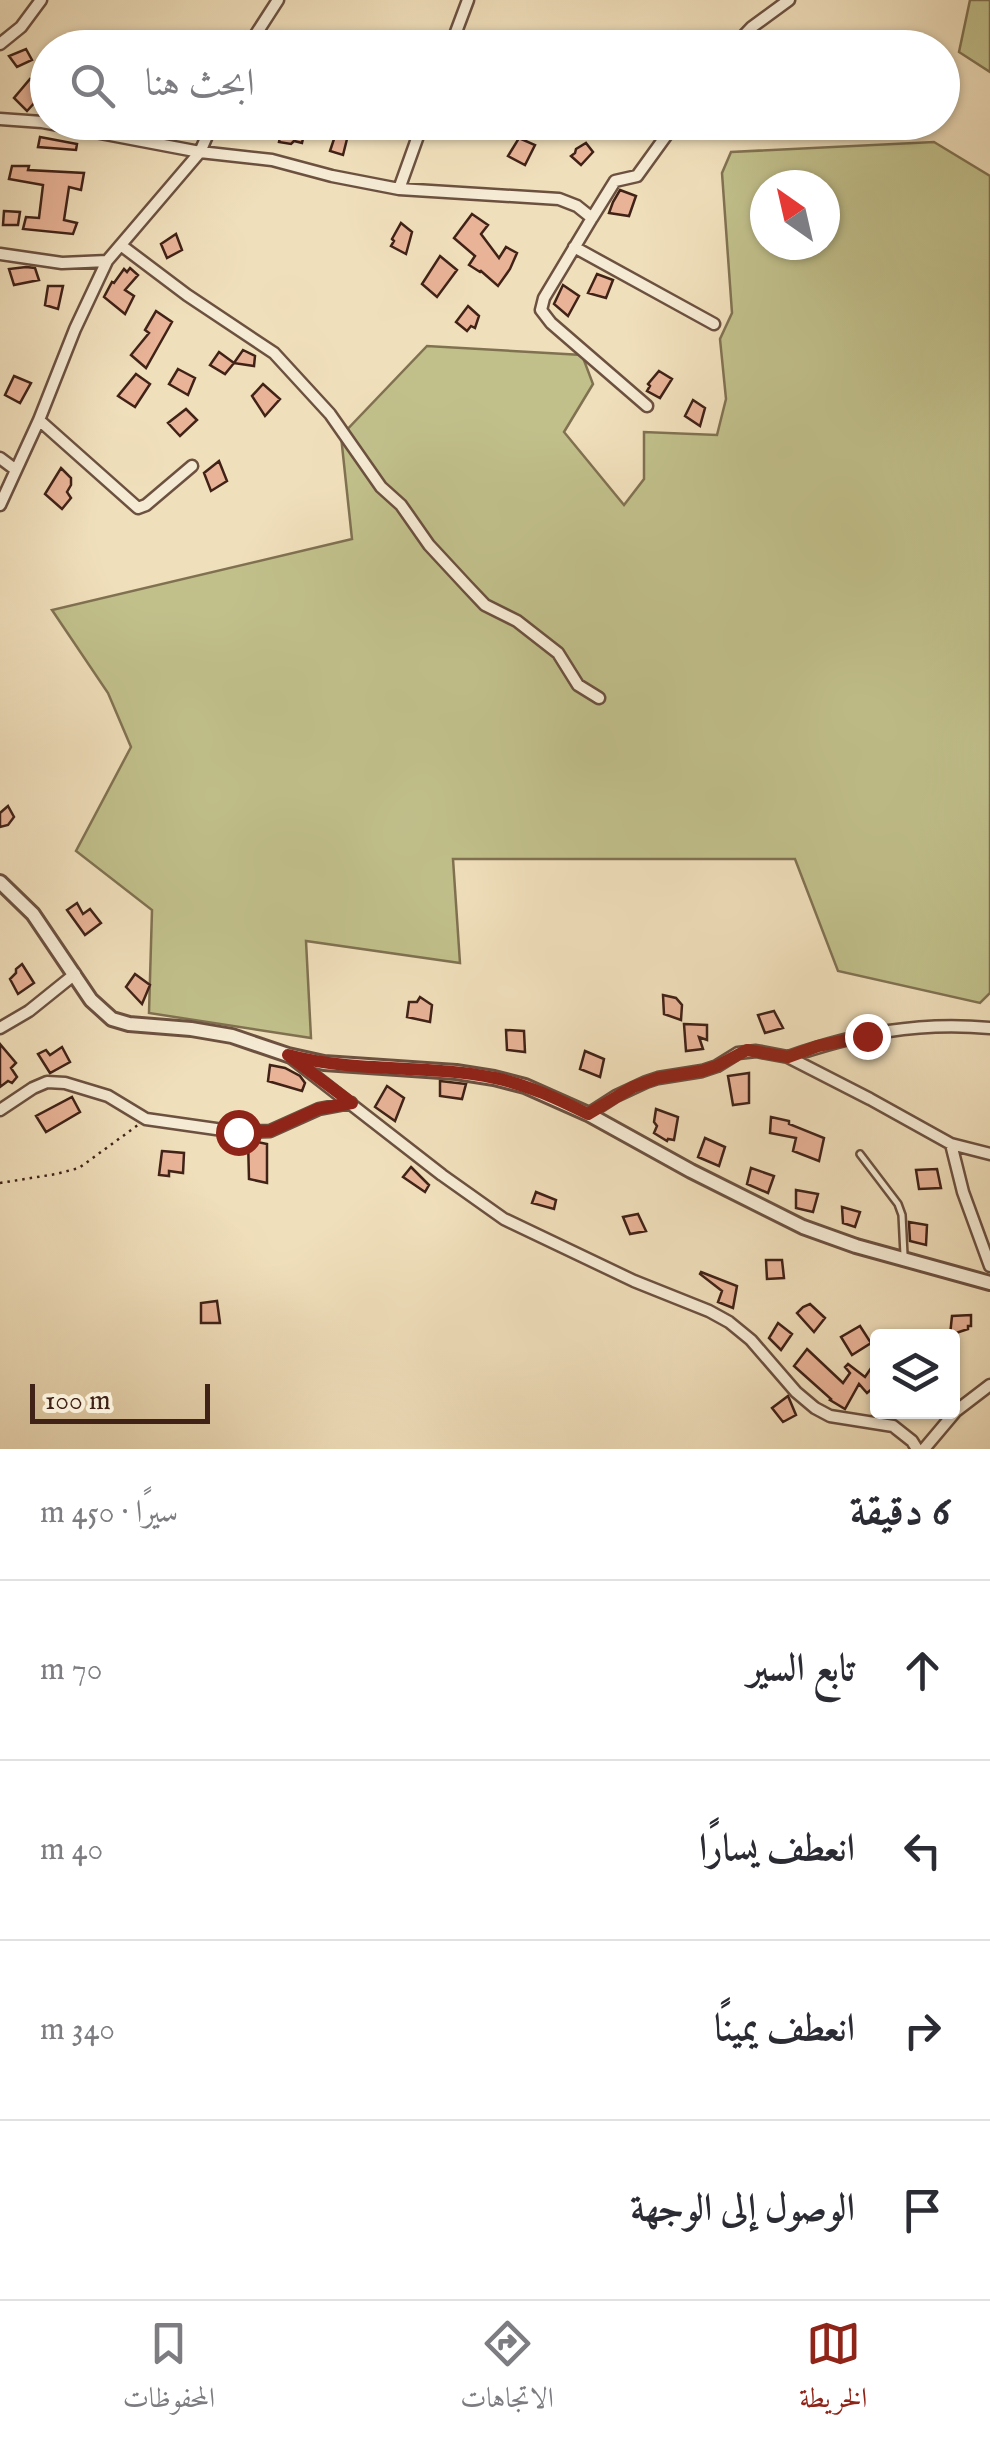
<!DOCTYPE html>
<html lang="ar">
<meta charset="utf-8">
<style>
:root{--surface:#fff;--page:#f7f7f7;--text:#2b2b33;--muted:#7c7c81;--line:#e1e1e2;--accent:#8f2418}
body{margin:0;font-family:"IM FELL English",Amiri,serif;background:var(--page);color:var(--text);direction:rtl}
.controls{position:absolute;right:30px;bottom:30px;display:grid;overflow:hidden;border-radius:10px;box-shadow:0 2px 8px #0004}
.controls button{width:90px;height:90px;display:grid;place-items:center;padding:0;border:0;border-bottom:2px solid var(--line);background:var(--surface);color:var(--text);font:50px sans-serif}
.compass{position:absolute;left:750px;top:170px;width:90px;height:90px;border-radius:50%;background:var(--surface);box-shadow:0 2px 8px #0004;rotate:326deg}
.scale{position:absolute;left:30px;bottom:25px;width:180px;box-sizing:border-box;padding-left:10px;border:5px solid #402217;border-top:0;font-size:28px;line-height:35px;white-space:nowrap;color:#402217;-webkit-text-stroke:8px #f5ead3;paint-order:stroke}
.stop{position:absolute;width:30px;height:30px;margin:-22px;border:8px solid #8f2418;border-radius:50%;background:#fff}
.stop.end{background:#8f2418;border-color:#fff;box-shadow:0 2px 10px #0008}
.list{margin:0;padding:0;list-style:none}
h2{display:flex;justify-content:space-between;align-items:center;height:130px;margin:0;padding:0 40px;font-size:42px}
h2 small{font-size:32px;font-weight:400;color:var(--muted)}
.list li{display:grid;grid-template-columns:65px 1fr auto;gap:30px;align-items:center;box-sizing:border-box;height:180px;padding:0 40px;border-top:2px solid var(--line)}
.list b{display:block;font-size:38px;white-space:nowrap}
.list em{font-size:32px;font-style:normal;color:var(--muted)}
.icon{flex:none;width:55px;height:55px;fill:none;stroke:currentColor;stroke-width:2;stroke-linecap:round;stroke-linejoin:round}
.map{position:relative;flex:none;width:990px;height:1449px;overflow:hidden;direction:ltr}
.search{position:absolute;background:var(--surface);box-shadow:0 2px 8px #0004;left:30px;right:30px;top:30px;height:110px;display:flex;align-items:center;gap:25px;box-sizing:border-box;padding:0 35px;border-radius:55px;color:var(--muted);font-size:38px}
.sheet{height:850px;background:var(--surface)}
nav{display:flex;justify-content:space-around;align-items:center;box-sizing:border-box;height:140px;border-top:2px solid var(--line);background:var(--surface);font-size:28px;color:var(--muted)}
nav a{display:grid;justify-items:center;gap:5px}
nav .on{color:var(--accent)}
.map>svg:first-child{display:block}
</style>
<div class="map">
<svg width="990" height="1449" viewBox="0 0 990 1449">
<rect width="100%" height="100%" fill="#f0dfbb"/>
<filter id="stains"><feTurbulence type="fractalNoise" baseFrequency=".002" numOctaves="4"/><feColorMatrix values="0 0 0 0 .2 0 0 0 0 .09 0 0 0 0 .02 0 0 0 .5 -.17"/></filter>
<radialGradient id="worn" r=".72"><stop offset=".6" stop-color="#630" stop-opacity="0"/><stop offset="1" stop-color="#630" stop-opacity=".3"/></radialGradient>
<path fill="#c1c08b" stroke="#807151" stroke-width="2.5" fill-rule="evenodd" d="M 970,0 L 990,0 L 990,72 L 959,52 Z
M 934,142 L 990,176 L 990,993 L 980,1003 L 838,971 L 795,859 L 453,859 L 460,963 L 306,941 L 311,1038 L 149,1013 L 152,910 L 76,851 L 131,747 L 108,693 L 52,610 L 352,539 L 341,436 L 427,346 L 582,355 L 593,384 L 564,432 L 624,505 L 644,479 L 644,432 L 717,435 L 726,399 L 720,339 L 732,313 L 722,173 L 731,152 ZM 765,185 L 825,185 L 825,245 L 765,245 Z"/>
<path fill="#e8b397" stroke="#402217" stroke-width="2.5" d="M 26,49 L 32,60 L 17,67 L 9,56 Z
M 30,79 L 46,90 L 27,111 L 14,98 Z
M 283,122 L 306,125 L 302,143 L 294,141 L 291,144 L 279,142 Z
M 336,133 L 348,135 L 343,155 L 330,151 Z
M 40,137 L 77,144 L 76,150 L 38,147 Z
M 519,138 L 535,145 L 525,165 L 508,156 Z
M 586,143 L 593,152 L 581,165 L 571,156 L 575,153 L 576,149 Z
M 12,166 L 29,166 L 28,170 L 84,173 L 81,190 L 69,187 L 64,220 L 77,223 L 73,234 L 23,229 L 26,217 L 39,218 L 43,185 L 9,179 Z
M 620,190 L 636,196 L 629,216 L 609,213 L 613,202 Z
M 4,211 L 20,212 L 18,225 L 3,225 Z
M 472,214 L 488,225 L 481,234 L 499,258 L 506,247 L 517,253 L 510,269 L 498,286 L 481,271 L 480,272 L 469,265 L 475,256 L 454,238 Z
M 401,223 L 412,232 L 406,254 L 391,246 L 394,241 L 392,239 Z
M 176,234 L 182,250 L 167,258 L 161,244 Z
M 440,256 L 457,270 L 437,297 L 422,284 Z
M 26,267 L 35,268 L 39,280 L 14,285 L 9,269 Z
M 130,268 L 138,275 L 125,290 L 134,296 L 125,314 L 104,297 L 112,282 L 114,283 L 124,269 L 127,272 Z
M 597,274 L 613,280 L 606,298 L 588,293 Z
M 563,285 L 579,296 L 568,316 L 554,304 Z
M 48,286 L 63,286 L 58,309 L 45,305 Z
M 468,306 L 479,316 L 475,328 L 471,326 L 467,331 L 456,322 Z
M 156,311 L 172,322 L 146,368 L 131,355 L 149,333 L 145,330 Z
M 243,350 L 255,356 L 254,366 L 234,363 L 225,374 L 210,365 L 219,352 L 234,363 Z
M 178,369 L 195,378 L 188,395 L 169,384 Z
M 659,371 L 672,379 L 660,398 L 647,391 L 650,386 L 648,384 Z
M 136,374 L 150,384 L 135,407 L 118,396 Z
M 14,376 L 31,383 L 20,403 L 5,395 Z
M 263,384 L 280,399 L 265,416 L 252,396 Z
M 693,400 L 705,408 L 700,426 L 685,416 Z
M 186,409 L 197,420 L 180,436 L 168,423 Z
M 219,461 L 227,481 L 211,491 L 204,473 Z
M 61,468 L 71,478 L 71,485 L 67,492 L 71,498 L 62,509 L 45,494 Z
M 8,806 L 14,817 L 8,825 L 0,827 L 0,813 Z
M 77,903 L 83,914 L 90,909 L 101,923 L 85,935 L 67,910 Z
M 22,964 L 34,983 L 18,994 L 10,979 L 16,973 L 16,969 Z
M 135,974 L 150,985 L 142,1004 L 126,987 Z
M 663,995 L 676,998 L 682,1005 L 681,1020 L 664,1014 Z
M 420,997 L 432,1005 L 430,1022 L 407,1017 L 409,1002 L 417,1002 Z
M 774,1011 L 783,1028 L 765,1033 L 758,1015 Z
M 684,1024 L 707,1025 L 707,1040 L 699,1037 L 703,1049 L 686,1051 Z
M 506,1030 L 524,1031 L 525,1052 L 507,1050 Z
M 0,1044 L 16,1063 L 11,1068 L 17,1077 L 12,1083 L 8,1081 L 0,1087 Z
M 62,1047 L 70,1062 L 50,1073 L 38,1054 L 46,1050 L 50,1055 Z
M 585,1051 L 604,1059 L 600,1077 L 580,1069 Z
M 270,1065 L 285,1068 L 300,1076 L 305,1083 L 302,1091 L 268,1081 Z
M 749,1073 L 749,1103 L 733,1105 L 728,1076 Z
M 440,1081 L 466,1084 L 462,1099 L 440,1096 Z
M 387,1086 L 404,1098 L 395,1121 L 375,1107 Z
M 72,1097 L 80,1112 L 46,1132 L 36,1116 Z
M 656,1109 L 678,1117 L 674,1140 L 668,1139 L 667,1141 L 654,1133 L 657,1126 L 654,1122 Z
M 771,1117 L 789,1121 L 789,1124 L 824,1138 L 819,1161 L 793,1151 L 796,1138 L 770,1133 Z
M 705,1138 L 725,1147 L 719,1166 L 698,1157 Z
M 248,1140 L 267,1144 L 267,1183 L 249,1179 Z
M 162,1151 L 184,1153 L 183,1173 L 169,1171 L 169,1176 L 159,1175 Z
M 411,1167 L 429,1185 L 425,1192 L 403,1177 Z
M 751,1168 L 774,1176 L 768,1193 L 747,1184 Z
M 937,1169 L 941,1188 L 919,1189 L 916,1170 Z
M 796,1190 L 818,1194 L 813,1212 L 796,1208 Z
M 536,1192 L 556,1200 L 554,1209 L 532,1203 Z
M 842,1207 L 860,1212 L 855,1227 L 843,1223 Z
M 638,1214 L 646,1231 L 630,1234 L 623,1217 Z
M 909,1222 L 927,1225 L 926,1245 L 910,1241 Z
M 766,1260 L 782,1260 L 784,1278 L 767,1279 Z
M 701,1272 L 737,1286 L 733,1308 L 718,1302 L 722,1291 L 700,1274 Z
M 217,1301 L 220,1323 L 201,1323 L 201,1303 Z
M 810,1304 L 825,1318 L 814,1332 L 797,1313 L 803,1307 Z
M 971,1315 L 971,1326 L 968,1326 L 968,1329 L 950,1335 L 952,1316 Z
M 778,1323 L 792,1334 L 781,1350 L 769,1338 Z
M 860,1326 L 871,1343 L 852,1355 L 841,1337 Z
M 807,1349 L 843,1383 L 850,1373 L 845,1367 L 848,1364 L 865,1377 L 878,1358 L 878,1384 L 867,1393 L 859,1384 L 845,1409 L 830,1400 L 831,1399 L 794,1366 Z
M 788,1396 L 796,1415 L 783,1422 L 772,1408 Z"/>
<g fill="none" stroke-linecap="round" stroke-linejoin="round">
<g stroke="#6c5140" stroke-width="10">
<path id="service" d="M 860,1154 L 898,1204 L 902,1215 L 904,1255"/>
</g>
<g stroke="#6c5140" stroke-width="15">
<path id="minor" d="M 0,44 L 21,27 L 41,0
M 247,48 L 278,0
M 450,48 L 468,0
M 732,48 L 752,27 L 789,0
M 0,119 L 42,122 L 200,152 L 272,160 L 332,176 L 399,189 L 559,199 L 577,206 L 592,218 L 544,298 L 541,310 L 551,323 L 647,406
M 399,189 L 423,122
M 592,218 L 615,181 L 637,176 L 676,122
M 122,246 L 187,295 L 274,353 L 330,414 L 381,487 L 401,505 L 429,545 L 467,586 L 485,605 L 517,621 L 558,653 L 578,685 L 599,698
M 574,247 L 714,324
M 0,254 L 62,263 L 107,261
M 39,420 L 138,508 L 146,505 L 192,466
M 0,458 L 16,470
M 0,505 L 39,420 L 75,329 L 107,261 L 200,152 L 213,122
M 0,1028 L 29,1011 L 75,974
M 289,1056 L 442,1175 L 504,1219 L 634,1281 L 709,1311 L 729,1322 L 751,1340 L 796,1392 L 815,1408 L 830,1416 L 893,1426 L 912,1441 L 917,1449
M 788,1057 C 855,1034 918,1021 990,1028
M 0,1110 L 33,1088 L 47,1082 L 65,1083 L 108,1096 L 146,1119 L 237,1132 L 270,1131 L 319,1109 L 351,1103
M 588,1114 L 616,1096 L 646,1082 L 658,1078 L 702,1071 L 717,1066 L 738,1053 L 756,1051 L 788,1057 L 870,1099 L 951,1144 L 990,1154
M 951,1144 L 963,1192 L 990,1266
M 924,1449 L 956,1411 L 990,1385"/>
</g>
<g stroke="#6c5140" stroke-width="18">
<path id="tertiary" d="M 0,882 L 33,914 L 91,1000 L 112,1019 L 129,1024 L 191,1029 L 232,1036 L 288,1055 L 324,1063 L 456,1072 L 494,1078 L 525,1086 L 588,1114 L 691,1171 L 803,1227 L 856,1246 L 990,1283"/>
</g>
<path stroke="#402217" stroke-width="2.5" stroke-dasharray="2.5 5" stroke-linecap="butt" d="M 0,1183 L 56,1174 L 79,1168 L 138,1125"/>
<use href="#service" stroke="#f5ead3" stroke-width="5"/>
<use href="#minor" stroke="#f5ead3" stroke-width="10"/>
<use href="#tertiary" stroke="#f5ead3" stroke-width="12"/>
</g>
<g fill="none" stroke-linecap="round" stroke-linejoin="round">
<path stroke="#8f2418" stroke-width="12" d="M 238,1132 L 270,1131 L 318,1109 L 352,1103 L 288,1055 C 355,1073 427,1064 495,1078 C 528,1085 558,1099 588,1114 L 633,1087 L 658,1078 L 702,1071 L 717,1066 L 747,1050 L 788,1057 L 818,1046 L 867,1036"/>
</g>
<rect width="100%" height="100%" filter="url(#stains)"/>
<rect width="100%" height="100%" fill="url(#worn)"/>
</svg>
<div class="controls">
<button><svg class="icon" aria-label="layers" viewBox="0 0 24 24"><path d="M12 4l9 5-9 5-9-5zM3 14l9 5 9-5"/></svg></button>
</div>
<svg class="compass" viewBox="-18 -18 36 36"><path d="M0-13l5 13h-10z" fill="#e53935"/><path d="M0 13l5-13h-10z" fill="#7c7c81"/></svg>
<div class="scale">100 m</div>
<div class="stop" style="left:238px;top:1132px"></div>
<div class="stop end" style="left:867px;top:1036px"></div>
<div class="search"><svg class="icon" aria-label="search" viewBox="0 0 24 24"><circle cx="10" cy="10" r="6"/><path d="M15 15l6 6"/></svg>ابحث هنا</div>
</div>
<section class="sheet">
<h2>6 دقيقة<small>سيرًا · 450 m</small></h2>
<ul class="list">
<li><svg class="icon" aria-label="ahead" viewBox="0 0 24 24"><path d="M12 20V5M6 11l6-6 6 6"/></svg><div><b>تابع السير</b></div><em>70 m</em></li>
<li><svg class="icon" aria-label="left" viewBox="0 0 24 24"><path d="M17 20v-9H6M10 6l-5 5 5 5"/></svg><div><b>انعطف يسارًا</b></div><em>40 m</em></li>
<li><svg class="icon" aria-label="right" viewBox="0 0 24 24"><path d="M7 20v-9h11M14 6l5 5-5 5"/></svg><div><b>انعطف يمينًا</b></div><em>340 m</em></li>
<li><svg class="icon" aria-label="arrive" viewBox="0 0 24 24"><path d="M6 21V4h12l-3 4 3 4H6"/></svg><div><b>الوصول إلى الوجهة</b></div></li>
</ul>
</section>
<nav>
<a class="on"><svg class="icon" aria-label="map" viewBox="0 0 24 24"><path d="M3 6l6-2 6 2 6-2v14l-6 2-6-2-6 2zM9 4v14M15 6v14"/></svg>الخريطة</a>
<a><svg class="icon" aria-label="directions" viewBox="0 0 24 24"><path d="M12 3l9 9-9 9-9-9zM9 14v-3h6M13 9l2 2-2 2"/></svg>الاتجاهات</a>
<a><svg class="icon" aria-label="saved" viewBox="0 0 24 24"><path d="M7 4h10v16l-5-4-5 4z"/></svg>المحفوظات</a>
</nav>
